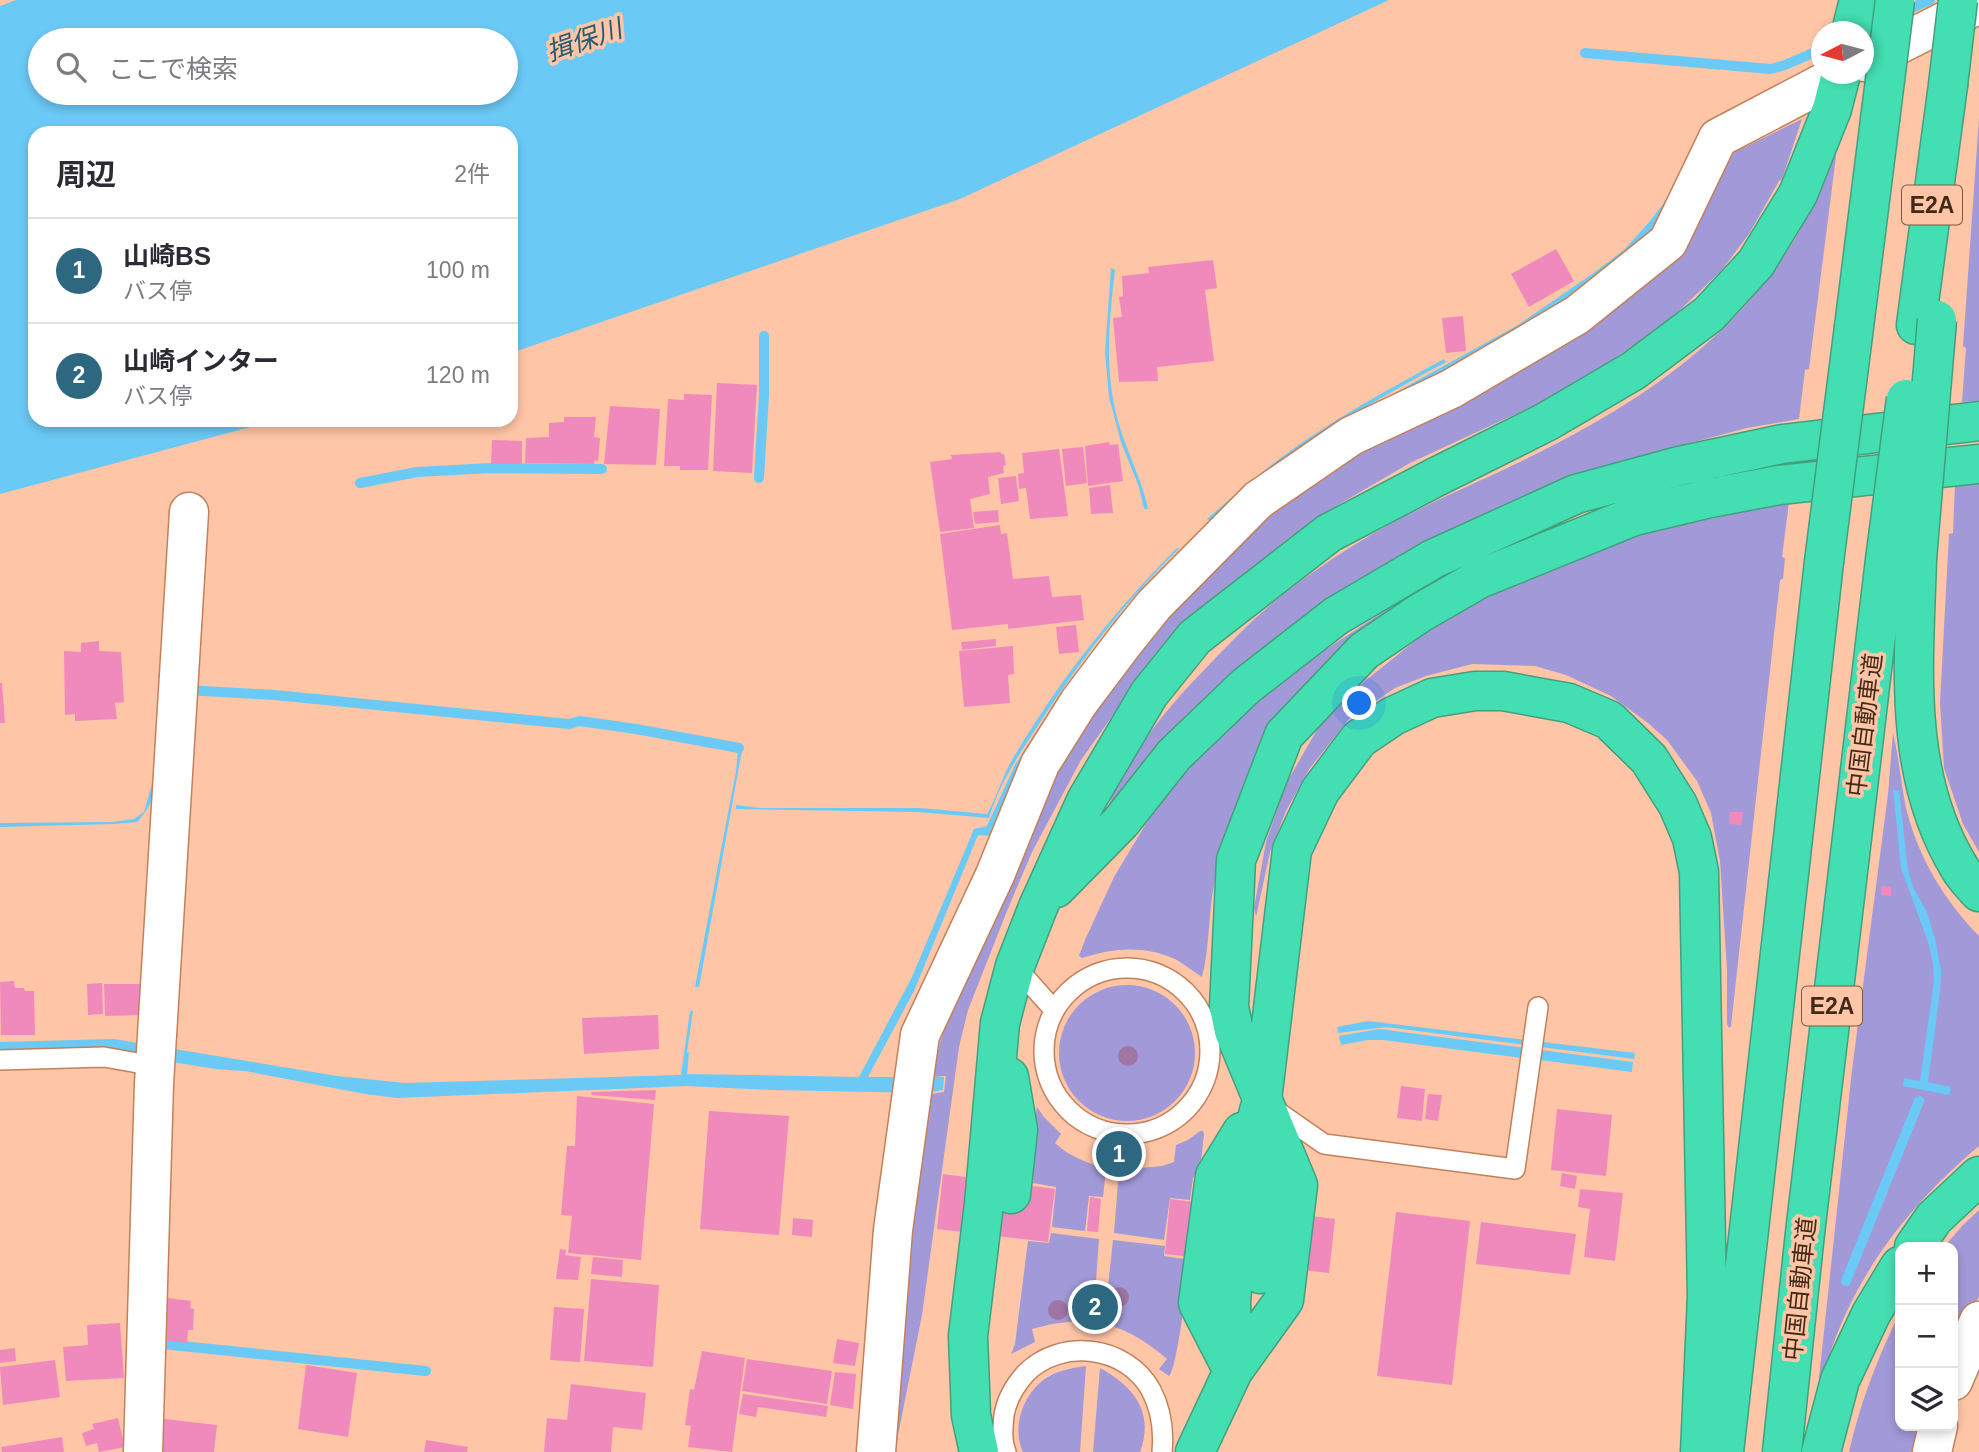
<!DOCTYPE html>
<html lang="ja">
<meta charset="utf-8">
<style>
:root{--surface:#fff;--page:#f2f2f3;--text:#2b2b33;--muted:#7c7c81;--line:#e1e1e2;--accent:#2e6780}
body{margin:0;font-family:Helvetica,"Noto Sans JP",sans-serif;background:var(--page);color:var(--text)}
.controls{position:absolute;right:21px;bottom:21px;display:grid;overflow:hidden;border-radius:14px;box-shadow:0 4px 10px #0003}
.controls button{width:63px;height:63px;display:grid;place-items:center;padding:0;border:0;border-bottom:2px solid var(--line);background:var(--surface);color:var(--text);font:35px sans-serif}
.compass{position:absolute;left:1811px;top:21px;width:63px;height:63px;border-radius:50%;background:var(--surface);box-shadow:0 4px 10px #0003;rotate:264deg}
.you{position:absolute;left:1360px;top:704px;width:24px;height:24px;margin:-18px;border:5px solid #fff;border-radius:50%;background:#1a73e8;box-shadow:0 0 0 10px #1a73e833}
.badge{display:grid;place-items:center;width:46px;height:46px;border-radius:50%;background:var(--accent);color:#fff;font-size:23px;font-weight:700}
.pin{position:absolute;translate:-50% -50%;border:4px solid #fff;box-shadow:0 2px 7px #0006}
.list{margin:0;padding:0;list-style:none}
h2{display:flex;justify-content:space-between;align-items:center;height:91px;margin:0;padding:0 28px;font-size:30px}
h2 small{font-size:23px;font-weight:400;color:var(--muted)}
.list li{display:grid;grid-template-columns:46px 1fr auto;gap:21px;align-items:center;box-sizing:border-box;height:105px;padding:0 28px;border-top:2px solid var(--line)}
.list b{display:block;font-size:26px;white-space:nowrap}
.list p{margin:0;font-size:23px;white-space:nowrap;color:var(--muted)}
.list em{font-size:23px;font-style:normal;color:var(--muted)}
.icon{flex:none;width:38px;height:38px;fill:none;stroke:currentColor;stroke-width:2;stroke-linecap:round;stroke-linejoin:round}
.map{position:relative;flex:none;width:1979px;height:1452px;overflow:hidden}
.search{position:absolute;background:var(--surface);box-shadow:0 4px 10px #0003;left:28px;top:28px;width:490px;height:77px;display:flex;align-items:center;gap:18px;box-sizing:border-box;padding:0 24px;border-radius:38px;color:var(--muted);font-size:26px}
.panel{position:absolute;background:var(--surface);box-shadow:0 4px 10px #0003;left:28px;top:126px;width:490px;height:301px;border-radius:21px}
.map>svg:first-child{display:block}
</style>
<div class="map">
<svg width="1979" height="1452" viewBox="0 0 1979 1452">
<rect width="100%" height="100%" fill="#fec5a6"/>
<path fill="#a299d8" d="M 1979,118 L 1979,401 L 1962,402 L 1966,348 L 1963,346 Z
M 1802,119 L 1782,179 L 1779,181 L 1749,234 L 1721,271 L 1663,326 L 1591,374 L 1546,400 L 1410,463 L 1338,505 L 1289,538 L 1206,608 L 1128,694 L 1081,760 L 1032,852 L 1007,911 L 968,1010 L 959,1047 L 922,1315 L 898,1435 L 896,1452 L 885,1452 L 926,1095 L 944,1092 L 946,1076 L 930,1077 L 948,1016 L 1069,744 L 1167,613 L 1255,529 L 1286,504 L 1351,457 L 1482,384 L 1728,161 L 1735,152 Z
M 1833,156 L 1836,156 L 1809,369 L 1805,370 L 1799,419 L 1747,428 L 1641,456 L 1527,495 L 1406,554 L 1356,582 L 1273,641 L 1112,809 L 1108,807 C 1126,757 1168,707 1205,669 C 1230,643 1256,615 1285,593 C 1310,574 1337,555 1364,539 C 1420,505 1481,482 1540,452 C 1635,404 1719,349 1781,260 C 1804,229 1819,192 1833,156 Z
M 1979,484 L 1979,852 L 1963,824 L 1944,768 L 1940,703 L 1949,534 L 1953,533 L 1955,485 Z
M 1789,502 L 1782,557 L 1785,558 L 1783,579 L 1780,580 L 1731,1026 L 1729,1028 L 1727,1024 L 1727,970 L 1720,861 L 1711,813 L 1697,781 L 1667,740 L 1648,723 L 1611,696 L 1566,675 L 1535,666 L 1472,664 L 1426,676 L 1395,688 L 1349,719 L 1310,768 L 1286,811 L 1270,852 L 1256,917 L 1254,908 L 1266,842 L 1287,782 L 1318,728 L 1365,681 L 1431,628 L 1510,583 L 1640,534 Z
M 1392,606 L 1395,610 L 1258,756 C 1238,797 1222,841 1214,885 C 1208,915 1210,947 1202,977 C 1194,972 1184,964 1175,959 C 1144,945 1113,948 1082,958 L 1079,956 L 1085,940 L 1114,877 L 1156,807 L 1202,750 L 1281,679 Z
M 1893,733 C 1899,757 1901,784 1906,808 C 1918,857 1944,900 1979,936 L 1979,1146 C 1918,1197 1866,1260 1837,1334 C 1830,1351 1826,1369 1820,1386 L 1819,1378 L 1852,1070 L 1888,794 Z
M1059 1053a68 68 0 1 1 136 0a68 68 0 1 1-136 0Z
M 1037,1107 L 1044,1117 L 1061,1134 L 1055,1143 C 1070,1157 1088,1163 1106,1169 L 1103,1197 L 1089,1196 L 1085,1231 L 1052,1227 L 1056,1187 L 1033,1183 L 1034,1161 L 1030,1152 Z
M 1200,1131 L 1203,1131 L 1204,1134 L 1200,1171 L 1197,1172 L 1193,1178 L 1190,1200 L 1170,1198 L 1164,1240 L 1114,1233 L 1119,1170 L 1162,1166 L 1174,1162 L 1176,1145 L 1188,1140 Z
M 1979,1210 L 1979,1297 L 1963,1321 L 1953,1340 L 1953,1247 L 1944,1247 L 1962,1226 Z
M 1051,1233 L 1099,1239 L 1093,1322 C 1072,1320 1052,1323 1032,1329 L 1035,1342 L 1011,1354 L 1015,1344 L 1028,1241 L 1049,1243 Z
M 1113,1240 L 1165,1246 L 1164,1256 L 1185,1259 C 1186,1289 1183,1319 1177,1349 C 1175,1358 1174,1368 1169,1376 L 1159,1369 L 1167,1359 C 1147,1342 1129,1330 1104,1324 Z
M 1900,1312 L 1900,1426 L 1921,1426 L 1916,1452 L 1849,1452 C 1860,1403 1878,1357 1900,1312 Z
M 1086,1366 L 1080,1452 L 1023,1452 C 1011,1427 1024,1391 1048,1377 C 1060,1370 1072,1368 1086,1366 Z
M 1100,1368 C 1133,1386 1155,1412 1140,1452 L 1093,1452 Z"/>
<path fill="#6bc9f5" fill-rule="evenodd" d="M 16,0 L 1389,0 L 960,199 L 511,353 L 511,133 L 35,133 L 35,420 L 277,420 L 0,494 L 0,6 ZM 40,40 L 506,40 L 506,93 L 40,93 Z
M 1688,168 L 1692,174 L 1686,180 L 1674,204 L 1652,232 L 1633,252 L 1597,283 L 1536,323 L 1382,408 L 1302,458 L 1263,487 L 1179,563 L 1120,627 L 1095,660 L 1034,750 L 1014,784 L 992,836 L 978,835 L 914,991 L 868,1077 L 944,1077 L 943,1090 L 926,1093 L 771,1090 L 687,1086 L 397,1098 L 365,1094 L 245,1071 L 215,1069 L 111,1052 L 0,1053 L 0,1042 L 114,1039 L 337,1076 L 405,1083 L 681,1075 L 690,1011 L 693,1011 L 687,1052 L 689,1053 L 687,1074 L 859,1077 L 912,977 L 974,829 L 987,826 L 1015,765 L 1072,679 L 1115,620 L 1152,581 L 1227,508 L 1303,448 L 1373,405 L 1518,325 L 1595,272 L 1625,249 L 1650,221 L 1664,203 L 1685,169 Z
M 1111,268 L 1115,270 C 1109,321 1104,371 1118,421 C 1126,451 1142,479 1148,509 L 1144,509 L 1139,487 L 1121,442 L 1109,397 L 1105,353 Z
M 1444,359 L 1446,362 C 1359,409 1283,453 1210,521 L 1207,519 C 1232,497 1256,476 1282,457 C 1333,419 1389,389 1444,359 Z
M 1177,548 L 1179,549 C 1125,601 1080,661 1039,724 C 1020,753 999,784 989,818 L 919,812 L 736,809 L 736,805 L 759,808 L 920,808 L 987,814 C 997,797 1002,777 1012,760 C 1058,682 1113,612 1177,548 Z
M 742,750 L 699,987 L 695,987 L 736,771 L 738,751 Z
M 154,777 C 157,795 149,809 137,822 L 113,824 L 0,827 L 0,823 L 112,822 L 134,819 L 144,812 Z
M 1893,790 L 1899,790 L 1908,871 L 1914,889 L 1926,910 L 1935,938 L 1941,970 L 1940,992 L 1928,1082 L 1951,1087 L 1949,1095 L 1903,1086 L 1904,1078 L 1920,1081 L 1934,981 L 1933,963 L 1928,942 L 1901,868 Z
M 1368,1021 L 1635,1053 L 1634,1059 L 1386,1027 L 1338,1033 L 1337,1027 Z
M 1379,1029 L 1633,1062 L 1632,1072 L 1383,1040 L 1368,1040 L 1341,1045 L 1339,1036 Z"/>
<g fill="none" stroke-linecap="round" stroke-linejoin="round">
<path stroke="#6bc9f5" stroke-width="10" d="M 1900,13 L 1930,0
M 1585,53 L 1771,69 L 1785,65 L 1822,49
M 759,478 L 764,395 L 764,336
M 360,483 L 417,472 L 491,468 L 602,469
M 186,690 L 275,695 L 569,724 L 580,721 L 636,729 L 739,748
M 1846,1281 L 1919,1101
M 152,1343 L 426,1371"/>
</g>
<path fill="#f08abc" d="M 1556,249 L 1574,281 L 1529,307 L 1511,274 Z
M 1213,260 L 1217,288 L 1205,290 L 1214,361 L 1157,367 L 1158,381 L 1119,382 L 1113,318 L 1122,317 L 1119,297 L 1123,296 L 1122,276 L 1149,273 L 1148,267 Z
M 1463,316 L 1466,351 L 1446,353 L 1442,318 Z
M 717,383 L 757,385 L 752,473 L 713,471 Z
M 684,394 L 712,395 L 708,470 L 680,470 L 680,466 L 664,466 L 668,399 L 684,400 Z
M 610,406 L 660,409 L 656,465 L 604,464 Z
M 564,417 L 596,417 L 594,437 L 600,438 L 598,461 L 595,460 L 594,464 L 525,463 L 526,438 L 549,437 L 549,423 L 564,422 Z
M 492,440 L 522,441 L 522,464 L 491,464 Z
M 1109,442 L 1110,445 L 1118,444 L 1123,481 L 1088,486 L 1085,446 Z
M 1083,447 L 1087,483 L 1066,486 L 1062,449 Z
M 1059,449 L 1068,516 L 1030,519 L 1026,488 L 1019,489 L 1018,474 L 1024,473 L 1022,453 Z
M 1001,452 L 1001,454 L 1004,454 L 1006,465 L 1003,466 L 1004,473 L 988,477 L 990,494 L 970,499 L 974,528 L 940,532 L 930,462 L 952,459 L 951,455 Z
M 1016,476 L 1019,501 L 1001,504 L 998,478 Z
M 1110,485 L 1113,513 L 1091,514 L 1089,488 Z
M 998,510 L 999,522 L 975,524 L 973,512 Z
M 1000,525 L 1001,534 L 1007,533 L 1013,579 L 1049,576 L 1052,597 L 1081,595 L 1084,620 L 1008,629 L 1008,624 L 952,630 L 940,534 Z
M 1076,625 L 1079,652 L 1059,654 L 1056,627 Z
M 996,639 L 996,646 L 962,650 L 961,642 Z
M 99,641 L 99,651 L 121,652 L 124,702 L 115,703 L 117,719 L 75,721 L 75,714 L 65,715 L 64,651 L 81,652 L 81,643 Z
M 1013,646 L 1014,674 L 1008,675 L 1010,703 L 964,707 L 959,651 Z
M 0,683 L 2,683 L 5,723 L 0,723 Z
M 1730,812 L 1743,812 L 1741,825 L 1729,824 Z
M 1881,886 L 1891,887 L 1891,896 L 1881,895 Z
M 14,981 L 15,988 L 24,988 L 25,991 L 34,991 L 35,1035 L 1,1035 L 0,982 Z
M 102,983 L 103,1014 L 88,1015 L 87,984 Z
M 104,984 L 142,984 L 141,1015 L 105,1016 Z
M 658,1015 L 659,1049 L 584,1054 L 582,1018 Z
M 1401,1086 L 1425,1089 L 1422,1121 L 1397,1118 Z
M 656,1090 L 655,1100 L 592,1095 L 591,1092 Z
M 1428,1094 L 1442,1095 L 1438,1121 L 1425,1119 Z
M 577,1096 L 654,1104 L 641,1260 L 568,1253 L 572,1216 L 561,1215 L 567,1146 L 575,1146 Z
M 1557,1109 L 1612,1115 L 1606,1176 L 1551,1170 Z
M 709,1111 L 789,1116 L 779,1235 L 700,1229 Z
M 1562,1173 L 1577,1176 L 1575,1189 L 1560,1186 Z
M 943,1174 L 1055,1189 L 1048,1242 L 937,1229 Z
M 1580,1189 L 1623,1193 L 1615,1261 L 1584,1257 L 1590,1209 L 1578,1207 Z
M 1090,1197 L 1101,1199 L 1098,1232 L 1087,1231 Z
M 1170,1199 L 1335,1219 L 1329,1273 L 1165,1254 Z
M 1396,1212 L 1470,1221 L 1452,1385 L 1377,1376 Z
M 793,1218 L 813,1220 L 812,1237 L 792,1235 Z
M 1481,1222 L 1576,1234 L 1570,1275 L 1476,1264 Z
M 560,1249 L 566,1250 L 565,1255 L 581,1257 L 578,1280 L 556,1279 Z
M 593,1257 L 623,1260 L 622,1277 L 591,1274 Z
M 591,1279 L 659,1285 L 653,1367 L 584,1361 Z
M 160,1297 L 191,1301 L 190,1308 L 194,1309 L 193,1330 L 188,1330 L 187,1343 L 155,1339 Z
M 554,1307 L 584,1309 L 580,1362 L 550,1360 Z
M 120,1323 L 124,1378 L 66,1381 L 63,1347 L 88,1345 L 87,1325 Z
M 837,1339 L 859,1343 L 855,1366 L 833,1363 Z
M 15,1348 L 16,1361 L 0,1363 L 0,1350 Z
M 702,1351 L 745,1358 L 732,1452 L 688,1447 L 691,1426 L 685,1425 L 690,1389 L 694,1390 Z
M 747,1359 L 832,1371 L 827,1404 L 742,1391 Z
M 55,1360 L 60,1397 L 3,1405 L 0,1367 Z
M 306,1365 L 357,1373 L 348,1437 L 298,1429 Z
M 835,1372 L 856,1374 L 853,1409 L 830,1405 Z
M 571,1384 L 646,1393 L 642,1430 L 613,1427 L 611,1452 L 544,1452 L 547,1418 L 567,1420 Z
M 743,1394 L 828,1406 L 826,1417 L 758,1407 L 756,1417 L 739,1414 Z
M 118,1418 L 125,1447 L 99,1452 L 97,1443 L 86,1446 L 82,1433 L 94,1429 L 92,1424 Z
M 156,1418 L 217,1425 L 214,1452 L 152,1452 Z
M 62,1437 L 64,1452 L 2,1452 L 1,1447 Z
M 426,1440 L 468,1447 L 467,1452 L 424,1452 Z"/>
<g fill="none" stroke-linecap="round" stroke-linejoin="round">
<g stroke="#c2815b" stroke-width="22">
<path id="service" d="M 1015,966 L 1054,1010 L 1055,1009
M1044 1051a83 83 0 1 1 166 0a83 83 0 1 1-166 0Z
M 0,1060 L 104,1057 L 155,1066
M 1271,1107 L 1324,1144 L 1515,1169 L 1538,1007
M 1006,1452 C 1001,1440 1003,1427 1004,1415 C 1007,1398 1015,1385 1026,1373 C 1061,1338 1126,1345 1151,1390 C 1161,1409 1164,1431 1162,1452"/>
</g>
<g stroke="#c2815b" stroke-width="41">
<path id="minor" d="M 1864,62 L 1979,4
M 1953,1381 L 1979,1321
M 143,1452 L 154,1084 L 189,512
M 876,1452 L 893,1230 L 920,1035 L 995,875 L 1040,764 L 1079,702 L 1125,641 L 1154,605 L 1258,500 L 1351,436 L 1451,389 L 1577,315 L 1668,242 L 1718,138 L 1840,74
M 1932,1452 L 1938,1426"/>
</g>
<g stroke="#449f7d" stroke-width="41">
<path id="motorway" d="M 1851,32 L 1859,0
M 1916,325 L 1948,85
M 1854,327 L 1880,120
M 1917,559 C 1914,664 1902,773 1959,867 C 1964,876 1972,884 1979,892
M 1056,888 L 1121,822 L 1174,755 L 1246,686 L 1336,616 L 1433,559 L 1576,494 L 1679,466 L 1782,444 L 1979,421
M 1009,1077 L 1018,1130 L 1011,1194
M 1914,1247 L 1934,1218 L 1979,1176
M 1260,1274 L 1273,1161 L 1269,1137
M 1229,1363 L 1198,1303 L 1215,1176 L 1242,1132
M 1233,1371 L 1231,1301 L 1243,1170 L 1262,1100 L 1292,850 L 1320,791 L 1359,739 L 1393,716 L 1432,698 L 1475,691 L 1503,691 L 1569,703 L 1609,720 L 1649,759 L 1678,805 L 1692,838 L 1699,872 L 1707,1296 L 1700,1452
M 1233,1371 L 1284,1300 L 1298,1185 L 1234,1031 L 1229,1007 L 1236,860 L 1284,735 L 1364,651 L 1420,613 L 1479,579 L 1634,516 L 1710,498 L 1779,485 L 1979,464
M 979,1452 L 971,1415 L 968,1336 L 984,1204 L 1000,1023 L 1015,966 L 1038,907 L 1086,801 L 1149,694 L 1195,637 L 1329,533 L 1434,478 L 1546,422 L 1633,371 L 1709,314 L 1756,263 L 1798,194 L 1832,109 L 1841,74
M 1195,1452 L 1233,1371 L 1241,1346
M 1724,1452 L 1824,562
M 1782,1452 L 1805,1233 L 1885,560
M 1821,1452 L 1840,1380 L 1871,1314 L 1900,1266"/>
</g>
<use href="#service" stroke="#fff" stroke-width="19"/>
<use href="#minor" stroke="#fff" stroke-width="38"/>
<use href="#motorway" stroke="#44deb3" stroke-width="38"/>
<g stroke="#449f7d" stroke-width="41" stroke-linecap="butt">
<path id="motorway-bridge" d="M 1948,85 L 1958,0
M 1880,120 L 1895,0
M 1917,559 L 1937,320
M 1885,560 L 1906,399
M 1824,562 L 1854,327"/>
</g>
<use href="#motorway-bridge" stroke="#44deb3" stroke-width="38"/>
</g>
<g fill="#9f75a3">
<circle cx="1128" cy="1056" r="10"/>
<circle cx="1119" cy="1297" r="10"/>
<circle cx="1058" cy="1310" r="10"/>
</g>
<g text-anchor="middle" stroke-width="7" stroke-linejoin="round" paint-order="stroke">
<g fill="#fec5a6" stroke="#7c5843" stroke-width="2">
<rect x="1902" y="185.5" width="60" height="39" rx="5"/>
<rect x="1802" y="986.5" width="60" height="39" rx="5"/>
</g>
<g font-size="23" font-weight="bold" fill="#442919">
<text x="1932" y="213">E2A</text>
<text x="1832" y="1014">E2A</text>
</g>
<g font-size="24" fill="#442919" stroke="#fec5a6">
<text transform="translate(1865 725) rotate(-83)" y="8">中国自動車道</text>
<text transform="translate(1800 1289) rotate(-84)" y="8">中国自動車道</text>
</g>
<g font-size="26" font-style="italic" fill="#275b72" stroke="#fec5a6">
<text transform="translate(584 40) rotate(-19)" y="9">揖保川</text>
</g>
</g>
</svg>
<div class="controls">
<button>+</button>
<button>−</button>
<button><svg class="icon" aria-label="layers" viewBox="0 0 24 24"><path d="M12 4l9 5-9 5-9-5zM3 14l9 5 9-5"/></svg></button>
</div>
<svg class="compass" viewBox="-18 -18 36 36"><path d="M0-13l5 13h-10z" fill="#e53935"/><path d="M0 13l5-13h-10z" fill="#7c7c81"/></svg>
<div class="you"></div>
<div class="pin badge" style="left:1119px;top:1154px">1</div>
<div class="pin badge" style="left:1095px;top:1307px">2</div>
<div class="search"><svg class="icon" aria-label="search" viewBox="0 0 24 24"><circle cx="10" cy="10" r="6"/><path d="M15 15l6 6"/></svg>ここで検索</div>
<section class="panel">
<h2>周辺<small>2件</small></h2>
<ul class="list">
<li><span class="badge">1</span><div><b>山崎BS</b><p>バス停</p></div><em>100 m</em></li>
<li><span class="badge">2</span><div><b>山崎インター</b><p>バス停</p></div><em>120 m</em></li>
</ul>
</section>
</div>
